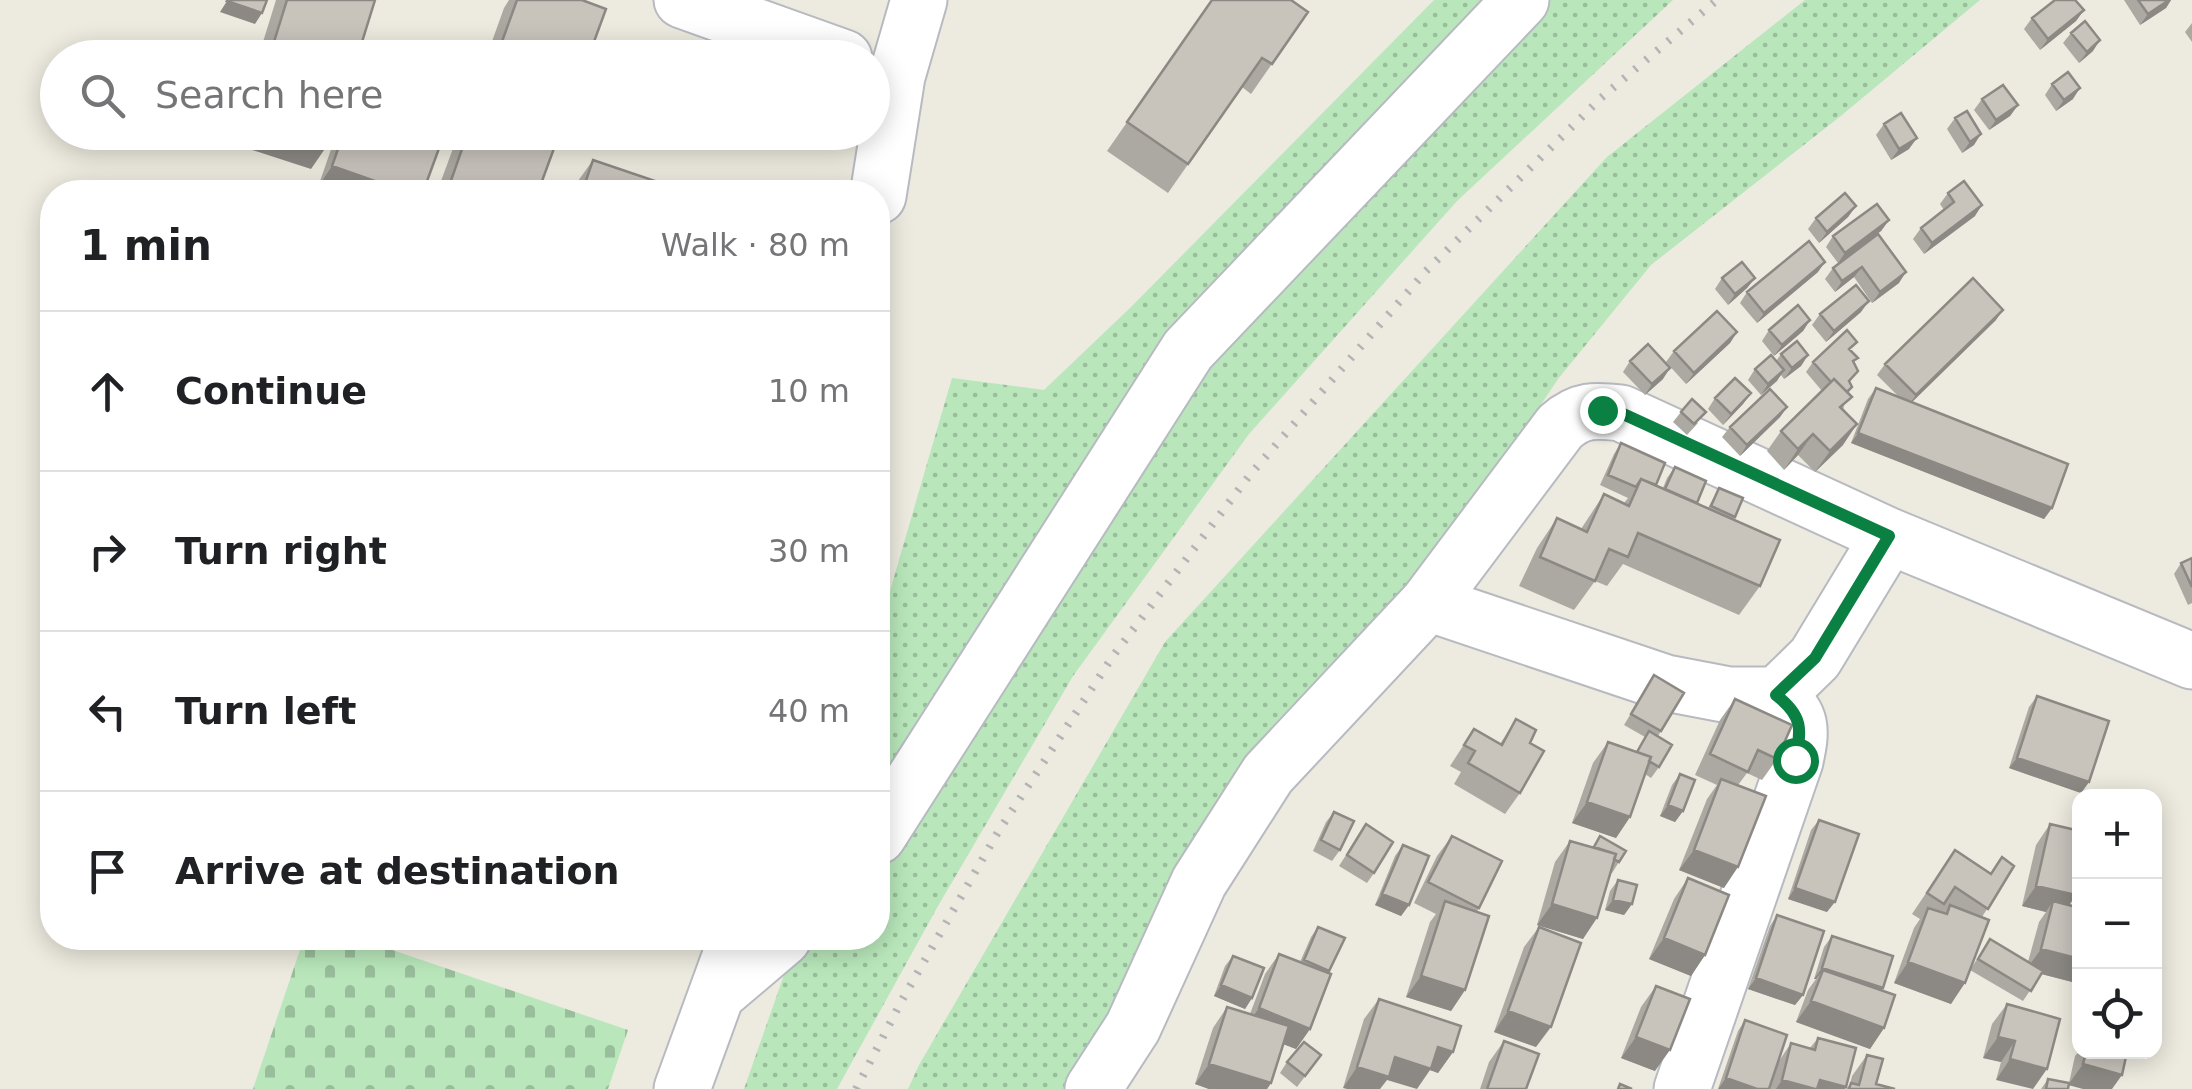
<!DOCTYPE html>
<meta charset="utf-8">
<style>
:root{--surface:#fff;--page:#f6f6f6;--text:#202124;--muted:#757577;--line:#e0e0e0}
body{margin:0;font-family:"DejaVu Sans",sans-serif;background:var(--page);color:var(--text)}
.controls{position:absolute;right:30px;bottom:30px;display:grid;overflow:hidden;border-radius:20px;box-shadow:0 5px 25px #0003}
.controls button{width:90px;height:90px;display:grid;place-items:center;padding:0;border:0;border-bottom:2px solid var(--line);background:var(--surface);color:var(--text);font:50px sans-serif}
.stop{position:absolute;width:30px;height:30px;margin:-22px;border:8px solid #0b8043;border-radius:50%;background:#fff}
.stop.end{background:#0b8043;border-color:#fff;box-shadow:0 2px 10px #0008}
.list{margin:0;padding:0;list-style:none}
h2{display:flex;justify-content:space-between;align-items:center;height:130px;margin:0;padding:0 40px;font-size:42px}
h2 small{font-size:32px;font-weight:400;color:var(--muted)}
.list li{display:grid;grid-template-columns:65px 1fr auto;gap:30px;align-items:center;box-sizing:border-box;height:160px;padding:0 40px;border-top:2px solid var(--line)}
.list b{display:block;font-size:38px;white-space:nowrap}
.list em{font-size:32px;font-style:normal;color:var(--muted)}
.icon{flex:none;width:55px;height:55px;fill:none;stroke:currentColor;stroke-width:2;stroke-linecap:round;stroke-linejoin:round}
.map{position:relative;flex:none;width:2192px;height:1089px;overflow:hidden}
.search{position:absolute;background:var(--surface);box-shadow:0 5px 25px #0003;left:40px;top:40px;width:850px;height:110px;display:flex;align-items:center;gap:25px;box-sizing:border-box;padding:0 35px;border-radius:55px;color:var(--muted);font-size:38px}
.panel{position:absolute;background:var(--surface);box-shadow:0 5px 25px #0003;left:40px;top:180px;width:850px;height:770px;border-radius:40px}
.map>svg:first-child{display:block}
</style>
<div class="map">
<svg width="2192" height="1089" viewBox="0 0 2192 1089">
<defs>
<pattern id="grass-dots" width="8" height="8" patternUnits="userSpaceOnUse" patternTransform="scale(2.5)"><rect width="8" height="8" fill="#b9e7bb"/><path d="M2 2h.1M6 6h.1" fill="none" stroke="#99be9b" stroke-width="1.8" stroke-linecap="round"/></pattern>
<pattern id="cemetery-stones" width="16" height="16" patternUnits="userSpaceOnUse" patternTransform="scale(2.5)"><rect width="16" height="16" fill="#b9e7bb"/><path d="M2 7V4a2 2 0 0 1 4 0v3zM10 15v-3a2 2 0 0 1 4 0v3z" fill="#99be9b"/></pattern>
</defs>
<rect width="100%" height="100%" fill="#edeadf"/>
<path fill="url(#grass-dots)" d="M 1434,0 L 1673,0 L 1457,201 L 1249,434 L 1073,676 L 938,906 L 837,1089 L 744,1089 L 797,938 L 878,938 L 878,632 L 952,378 L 1044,390 L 1132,306 Z
M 1805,0 L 1980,0 L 1842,115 L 1651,265 L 1558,379 L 1440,555 L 1244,780 L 1066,1089 L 908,1089 L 919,1065 L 1165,642 L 1607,157 Z"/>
<path fill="url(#cemetery-stones)" d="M 304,938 L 357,938 L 628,1030 L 608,1089 L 253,1089 Z"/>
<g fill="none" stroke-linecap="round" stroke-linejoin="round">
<g stroke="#b7bac0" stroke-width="59">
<path id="minor" d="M 682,0 L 844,58
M 878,196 L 897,76 L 919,0
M 1428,603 L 1666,683 L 1729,695 L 1777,695 L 1815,658 L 1889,536
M 878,836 L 1188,350 L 1521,0
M 717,994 L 783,938
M 682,1089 L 737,938
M 1093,1089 L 1133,1027 L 1199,882 L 1268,774 L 1428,603 L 1560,427 C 1580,409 1595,410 1621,413 L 1889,536 L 2192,661
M 1682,1089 L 1795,761 C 1802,729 1803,716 1777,695"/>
</g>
<use href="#minor" stroke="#fff" stroke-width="55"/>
<path stroke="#b3b4b5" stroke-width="8" stroke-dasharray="2.5 12" stroke-linecap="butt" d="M 856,1089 L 902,1000 L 998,832 L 1113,656 L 1249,476 L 1426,271 L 1601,98 L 1717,0"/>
</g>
<path fill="#aca9a2" d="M 276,0 L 375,0 L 357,58 L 258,58 Z
M 509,0 L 582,0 L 588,58 L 486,58 L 504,8 Z
M 1212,0 L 1308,12 L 1251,94 L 1242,87 L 1168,193 L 1107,151 Z
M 2124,0 L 2171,0 L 2166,8 L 2140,25 Z
M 2084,10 L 2076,21 L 2040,50 L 2024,29 L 2032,18 Z
M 2192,23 L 2192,42 L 2185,32 Z
M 2071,33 L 2093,51 L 2079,63 L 2063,43 Z
M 2052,84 L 2073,99 L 2056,111 L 2045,95 Z
M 1982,99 L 2018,105 L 2010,116 L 1989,130 L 1974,110 Z
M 1955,118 L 1974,145 L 1962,153 L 1947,129 Z
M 1884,124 L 1909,149 L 1891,160 L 1876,135 Z
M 337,132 L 445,132 L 423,192 L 334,192 L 318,187 Z
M 459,132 L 560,132 L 538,192 L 437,192 Z
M 593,160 L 655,192 L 575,192 L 578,181 Z
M 1948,193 L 1975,216 L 1924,254 L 1913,239 L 1921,228 L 1944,210 L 1940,204 Z
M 1856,206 L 1848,217 L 1819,243 L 1808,229 L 1816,218 Z
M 1889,220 L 1881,231 L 1838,263 L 1826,247 L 1833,236 Z
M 1878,234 L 1899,283 L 1872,303 L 1854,277 L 1835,292 L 1825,279 L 1833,268 Z
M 1818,272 L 1757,323 L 1740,303 L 1747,292 Z
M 1722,278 L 1755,278 L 1747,288 L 1728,305 L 1715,289 Z
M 1861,312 L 1826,342 L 1812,325 L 1820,314 Z
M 1810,320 L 1803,331 L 1774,356 L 1762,341 L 1769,330 Z
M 1996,320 L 1912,402 L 2052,508 L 2044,519 L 1851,443 L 1868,399 L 1876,388 L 1900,398 L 1877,375 L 1885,364 Z
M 1737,332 L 1730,343 L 1686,384 L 1666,362 L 1674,351 Z
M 1851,350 L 1854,364 L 1843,410 L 1843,445 L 1815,472 L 1798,455 L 1784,470 L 1767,451 L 1781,431 L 1822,391 L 1806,372 L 1813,362 Z
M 1781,354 L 1808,355 L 1801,366 L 1784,379 L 1781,375 L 1761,395 L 1748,380 L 1755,369 L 1776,361 Z
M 1630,361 L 1663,379 L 1645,395 L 1623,372 Z
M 1751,393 L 1743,404 L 1723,425 L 1708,409 L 1715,398 Z
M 1787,407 L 1780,417 L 1740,456 L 1722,437 L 1730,427 Z
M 1681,412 L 1698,423 L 1687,435 L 1673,422 Z
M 1621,443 L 1656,485 L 1663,488 L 1667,478 L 1675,467 L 1697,503 L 1708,508 L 1719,488 L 1735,517 L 1734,519 L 1760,586 L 1739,615 L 1623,564 L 1607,586 L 1595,581 L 1574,610 L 1519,586 L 1537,548 L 1557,518 L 1581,529 L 1604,494 L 1624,503 L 1628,498 L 1600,485 L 1614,454 Z
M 2192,558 L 2192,603 L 2188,605 L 2174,574 L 2181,563 Z
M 1654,675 L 1684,693 L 1658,736 L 1659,767 L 1651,778 L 1645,774 L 1630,817 L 1616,838 L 1572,823 L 1593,763 L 1608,742 L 1636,752 L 1645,737 L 1624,725 Z
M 2037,696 L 2089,782 L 2081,793 L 2009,768 L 2029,707 Z
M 1735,699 L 1777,759 L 1762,780 L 1747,773 L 1738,785 L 1724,888 L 1679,870 L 1707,799 L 1717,785 L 1695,775 L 1720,720 Z
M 1516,719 L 1530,743 L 1520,793 L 1505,814 L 1454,784 L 1461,772 L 1450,766 L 1474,729 L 1500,744 Z
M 1680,774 L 1683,811 L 1675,822 L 1660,816 L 1672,785 Z
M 1334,812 L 1340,850 L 1332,861 L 1313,851 L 1326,822 Z
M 1819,820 L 1827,912 L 1788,899 L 1811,830 Z
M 1366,824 L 1374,873 L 1367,883 L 1339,866 Z
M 2050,824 L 2069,906 L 2077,908 L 2080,892 L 2080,984 L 2041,974 L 2023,1001 L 1970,970 L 1951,1004 L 1894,983 L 1914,928 L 1920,919 L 1912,914 L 1955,850 L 1991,873 L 2014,866 L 1982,917 L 1970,970 L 1990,939 L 2028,962 L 2039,922 L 2046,912 L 2022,906 L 2036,845 Z
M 1452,836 L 1479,908 L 1477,912 L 1465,990 L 1451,1011 L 1406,997 L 1430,922 L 1436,914 L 1414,903 L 1437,856 Z
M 1600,836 L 1619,862 L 1612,873 L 1610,872 L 1583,939 L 1537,925 L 1555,862 L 1570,841 L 1592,848 Z
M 1403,845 L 1409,905 L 1401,916 L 1375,905 L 1395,856 Z
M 1688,878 L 1705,955 L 1691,976 L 1649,959 L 1674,899 Z
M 1618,880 L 1632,904 L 1624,915 L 1605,910 L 1610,891 Z
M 1777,915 L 1803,995 L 1795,1005 L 1748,989 L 1770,926 Z
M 1318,927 L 1345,938 L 1328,973 L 1310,1029 L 1296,1049 L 1283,1044 L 1271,1083 L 1267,1089 L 1209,1089 L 1195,1084 L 1213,1028 L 1227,1007 L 1250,1014 L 1265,974 L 1279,954 L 1300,962 L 1311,937 Z
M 1539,927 L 1536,1047 L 1494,1032 L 1524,947 Z
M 1832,936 L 1883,988 L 1881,990 L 1884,1028 L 1870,1049 L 1796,1022 L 1808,990 L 1816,979 L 1814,979 L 1824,947 Z
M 1233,956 L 1252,998 L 1245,1009 L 1214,996 L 1225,966 Z
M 1656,986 L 1655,1071 L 1621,1058 L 1641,1007 Z
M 1379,999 L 1453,1052 L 1438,1073 L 1430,1070 L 1343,1088 L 1364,1019 Z
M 2007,1004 L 2060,1019 L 1996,1080 L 2001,1062 L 1983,1058 L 1992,1024 Z
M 1745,1020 L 1777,1064 L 1791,1043 L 1810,1048 L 1818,1038 L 1846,1087 L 1845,1089 L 1770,1089 L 1777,1065 L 1718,1089 L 1738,1031 Z
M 1504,1041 L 1526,1089 L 1480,1089 L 1489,1062 Z
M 2080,1050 L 2080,1052 L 2127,1052 L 2068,1085 L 2068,1089 L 2041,1089 L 2048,1079 L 2069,1083 L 2075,1056 Z
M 1321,1055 L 1297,1087 L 1280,1073 L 1287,1062 Z
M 1867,1055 L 1876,1084 L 1895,1089 L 1846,1089 L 1850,1084 L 1852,1076 Z"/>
<path fill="#8c8984" d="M 2169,0 L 2171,0 L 2166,8 L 2140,25 L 2148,14 Z
M 227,1 L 262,13 L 255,24 L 220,12 Z
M 2084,10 L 2076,21 L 2040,50 L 2048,39 Z
M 2100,40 L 2093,51 L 2079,63 L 2087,52 Z
M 2080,88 L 2073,99 L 2056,111 L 2064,100 Z
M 2018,105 L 2010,116 L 1989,130 L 1996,120 Z
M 238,132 L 310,132 L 331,140 L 311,169 L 231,143 Z
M 1981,134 L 1974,145 L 1962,153 L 1970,142 Z
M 1917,138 L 1909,149 L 1891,160 L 1899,149 Z
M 332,166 L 406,192 L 334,192 L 318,187 Z
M 1982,205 L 1975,216 L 1924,254 L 1932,243 Z
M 1856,206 L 1848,217 L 1819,243 L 1827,232 Z
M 1889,220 L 1881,231 L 1838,263 L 1845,253 Z
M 1825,262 L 1818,272 L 1757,323 L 1764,313 Z
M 1862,267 L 1854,277 L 1835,292 L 1842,281 Z
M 1906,272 L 1899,283 L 1872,303 L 1880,292 Z
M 1755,278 L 1747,288 L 1728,305 L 1735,294 Z
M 1869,301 L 1861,312 L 1826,342 L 1834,331 Z
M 2003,310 L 1996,320 L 1908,406 L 1916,395 Z
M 1810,320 L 1803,331 L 1774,356 L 1782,345 Z
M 1737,332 L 1730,343 L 1686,384 L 1694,373 Z
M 1808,355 L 1801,366 L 1784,379 L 1792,368 Z
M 1670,368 L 1663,379 L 1645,395 L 1652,384 Z
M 1784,370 L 1777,381 L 1761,395 L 1768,384 Z
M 1751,393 L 1743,404 L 1723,425 L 1731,414 Z
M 1787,407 L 1780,417 L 1740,456 L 1747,445 Z
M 1857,424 L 1843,445 L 1815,472 L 1830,451 Z
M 1858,433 L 2052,508 L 2044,519 L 1851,443 Z
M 1813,434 L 1798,455 L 1784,470 L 1798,449 Z
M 2017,758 L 2089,782 L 2081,793 L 2009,768 Z
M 1587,802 L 1630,817 L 1616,838 L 1572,823 Z
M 1668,805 L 1683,811 L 1675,822 L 1660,816 Z
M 1694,850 L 1738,867 L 1724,888 L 1679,870 Z
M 2036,886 L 2076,895 L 2062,916 L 2053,901 L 2046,912 L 2022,906 Z
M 1795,888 L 1835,902 L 1827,912 L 1788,899 Z
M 1382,894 L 1409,905 L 1401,916 L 1375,905 Z
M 1613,900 L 1632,904 L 1624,915 L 1605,910 Z
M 1552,904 L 1597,918 L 1583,939 L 1537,925 Z
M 1664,938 L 1705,955 L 1691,976 L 1649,959 Z
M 2041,949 L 2080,959 L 2080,984 L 2026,970 Z
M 1908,962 L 1965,983 L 1951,1004 L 1894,983 Z
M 1822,968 L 1883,988 L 1875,999 L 1823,970 L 1816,979 L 1814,979 Z
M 1421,976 L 1465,990 L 1451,1011 L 1406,997 Z
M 1756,978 L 1803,995 L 1795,1005 L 1748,989 Z
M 1221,985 L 1252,998 L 1245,1009 L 1214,996 Z
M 1811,1001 L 1884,1028 L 1870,1049 L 1796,1022 Z
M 1259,1008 L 1310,1029 L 1296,1049 L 1244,1029 Z
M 1508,1011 L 1551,1027 L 1536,1047 L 1494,1032 Z
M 1636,1037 L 1670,1050 L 1655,1071 L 1621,1058 Z
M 1998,1037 L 2015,1041 L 2001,1062 L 1983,1058 Z
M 1438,1047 L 1453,1052 L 1438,1073 L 1430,1070 L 1417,1089 L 1387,1080 L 1380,1089 L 1347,1089 L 1343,1088 L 1357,1067 Z
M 2010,1059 L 2047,1069 L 2033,1089 L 1996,1080 Z
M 1209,1064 L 1271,1083 L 1267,1089 L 1209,1089 L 1195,1084 Z
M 2083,1064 L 2122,1075 L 2112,1089 L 2083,1089 L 2068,1085 Z
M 1726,1078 L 1757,1089 L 1718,1089 Z
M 1782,1080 L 1820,1080 L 1846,1087 L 1845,1089 L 1776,1089 Z"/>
<path fill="#c8c4bc" stroke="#8c8984" stroke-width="2.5" d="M 228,0 L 267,0 L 262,13 L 227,1 Z
M 287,0 L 375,0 L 357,58 L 269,58 Z
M 517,0 L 582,0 L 606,9 L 588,58 L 496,58 Z
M 1212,0 L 1291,0 L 1308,12 L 1272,64 L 1262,58 L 1188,164 L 1127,122 Z
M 2055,0 L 2075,0 L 2084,10 L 2048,39 L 2032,18 Z
M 2138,0 L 2169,0 L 2148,14 Z
M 2085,21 L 2100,40 L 2087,52 L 2071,33 Z
M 2068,72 L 2080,88 L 2064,100 L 2052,84 Z
M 2003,85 L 2018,105 L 1996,120 L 1982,99 Z
M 1967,111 L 1981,134 L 1970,142 L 1955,118 Z
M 1901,113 L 1917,138 L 1899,149 L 1884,124 Z
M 310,132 L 333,132 L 331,140 Z
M 344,132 L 445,132 L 423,192 L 406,192 L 332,166 Z
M 468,132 L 560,132 L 538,192 L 459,192 L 448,189 Z
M 593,160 L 658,182 L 655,192 L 582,192 Z
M 1964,181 L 1982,205 L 1932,243 L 1921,228 L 1954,202 L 1948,193 Z
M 1845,193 L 1856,206 L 1827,232 L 1816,218 Z
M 1877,204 L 1889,220 L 1845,253 L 1833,236 Z
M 1878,234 L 1906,272 L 1880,292 L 1862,267 L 1842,281 L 1833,268 Z
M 1809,241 L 1825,262 L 1764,313 L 1747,292 Z
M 1742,262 L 1755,278 L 1735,294 L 1722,278 Z
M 1973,278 L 2003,310 L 1916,395 L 1885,364 Z
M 1856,285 L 1869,301 L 1834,331 L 1820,314 Z
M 1798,305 L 1810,320 L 1782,345 L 1769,330 Z
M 1717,311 L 1737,332 L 1694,373 L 1674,351 Z
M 1847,330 L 1857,342 L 1849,349 L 1858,358 L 1853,361 L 1858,371 L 1849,381 L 1852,387 L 1847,392 L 1834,379 L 1831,382 L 1813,362 Z
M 1797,341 L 1808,355 L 1792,368 L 1781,354 Z
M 1648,344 L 1670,368 L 1652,384 L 1630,361 Z
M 1771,355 L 1784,370 L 1768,384 L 1755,369 Z
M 1735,378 L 1751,393 L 1731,414 L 1715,398 Z
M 1834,379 L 1852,397 L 1840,407 L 1857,424 L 1830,451 L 1813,434 L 1798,449 L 1781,431 Z
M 1876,388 L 2068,464 L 2052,508 L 1858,433 Z
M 1770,389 L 1787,407 L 1747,445 L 1730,427 Z
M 1692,399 L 1706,412 L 1694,424 L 1681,412 Z
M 1621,443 L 1665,463 L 1656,485 L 1641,479 L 1636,487 L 1608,475 Z
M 1675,467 L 1706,481 L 1697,503 L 1665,489 Z
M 1641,479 L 1780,540 L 1760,586 L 1638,533 L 1628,557 L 1609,549 L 1595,581 L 1540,557 L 1557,518 L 1587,532 L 1604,494 L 1629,506 Z
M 1719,488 L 1743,498 L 1735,517 L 1711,506 Z
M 2192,558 L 2192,587 L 2181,563 Z
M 1654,675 L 1684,693 L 1661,731 L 1631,714 Z
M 2037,696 L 2109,721 L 2089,782 L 2017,758 Z
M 1735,699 L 1792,725 L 1777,759 L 1758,750 L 1748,772 L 1710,754 Z
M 1516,719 L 1536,730 L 1530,743 L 1544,751 L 1520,793 L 1468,763 L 1475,751 L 1464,745 L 1474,729 L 1502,745 Z
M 1649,731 L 1672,745 L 1659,767 L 1649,761 L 1651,757 L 1637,752 Z
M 1608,742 L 1651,757 L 1630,817 L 1587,802 Z
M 1680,774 L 1695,780 L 1683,811 L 1668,805 Z
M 1721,779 L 1766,796 L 1738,867 L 1694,850 Z
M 1334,812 L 1354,821 L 1340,850 L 1321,840 Z
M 1819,820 L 1859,834 L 1835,902 L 1795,888 Z
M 1366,824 L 1393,842 L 1374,873 L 1347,855 Z
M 2050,824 L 2080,831 L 2080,882 L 2076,895 L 2036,886 Z
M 1452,836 L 1502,861 L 1479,908 L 1428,882 Z
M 1600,836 L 1626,851 L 1619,862 L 1614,859 L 1616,854 L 1594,847 Z
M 1570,841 L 1616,854 L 1597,918 L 1552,904 Z
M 1403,845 L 1429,856 L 1409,905 L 1382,894 Z
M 1955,850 L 1991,874 L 2002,857 L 2014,866 L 1988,909 L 1955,887 L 1944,904 L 1927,893 Z
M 1688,878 L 1729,895 L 1705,955 L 1664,938 Z
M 1618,880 L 1637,885 L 1632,904 L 1613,900 Z
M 1445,901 L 1489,916 L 1465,990 L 1421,976 Z
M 2053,901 L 2080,908 L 2080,959 L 2041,949 Z
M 1950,905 L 1989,920 L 1965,983 L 1908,962 L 1928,908 L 1947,914 Z
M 1777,915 L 1824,931 L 1803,995 L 1756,978 Z
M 1318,927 L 1345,938 L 1329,971 L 1304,960 Z
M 1539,927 L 1581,943 L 1551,1027 L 1508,1011 Z
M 1832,936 L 1893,956 L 1883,988 L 1822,968 Z
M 1990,939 L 2043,971 L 2031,991 L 1978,959 Z
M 1279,954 L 1331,974 L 1310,1029 L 1259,1008 Z
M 1233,956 L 1264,968 L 1252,998 L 1221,985 Z
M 1823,970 L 1895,995 L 1884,1028 L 1811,1001 Z
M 1656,986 L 1690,999 L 1670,1050 L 1636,1037 Z
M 1379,999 L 1461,1026 L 1453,1052 L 1438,1047 L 1431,1069 L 1395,1057 L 1389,1077 L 1357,1067 Z
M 2007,1004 L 2060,1019 L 2047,1069 L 2010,1059 L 2015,1041 L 1998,1037 Z
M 1227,1007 L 1289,1026 L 1271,1083 L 1209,1064 Z
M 1745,1020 L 1787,1035 L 1769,1089 L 1757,1089 L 1726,1078 Z
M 1818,1038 L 1856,1048 L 1846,1087 L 1820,1080 L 1817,1089 L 1815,1089 L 1782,1080 L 1791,1043 L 1815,1050 Z
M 1504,1041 L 1539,1054 L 1526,1089 L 1487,1089 Z
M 1304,1042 L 1321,1055 L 1305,1076 L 1287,1062 Z
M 2086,1052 L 2127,1052 L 2122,1075 L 2083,1064 Z
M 1867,1055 L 1883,1059 L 1876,1084 L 1895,1089 L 1849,1089 L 1851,1083 L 1859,1085 Z
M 2048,1079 L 2069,1083 L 2068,1089 L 2046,1089 Z
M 1620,1084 L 1632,1089 L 1618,1089 Z"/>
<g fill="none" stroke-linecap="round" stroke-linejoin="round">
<path stroke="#0b8043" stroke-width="12" d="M 1602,410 L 1621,413 L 1889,536 L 1815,658 L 1776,695 C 1803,716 1802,729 1795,760"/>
</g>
</svg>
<div class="controls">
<button>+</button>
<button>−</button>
<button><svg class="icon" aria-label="locate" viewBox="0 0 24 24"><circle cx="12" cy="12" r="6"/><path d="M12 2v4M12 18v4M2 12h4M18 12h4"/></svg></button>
</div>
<div class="stop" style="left:1795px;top:760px"></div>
<div class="stop end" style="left:1602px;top:410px"></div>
<div class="search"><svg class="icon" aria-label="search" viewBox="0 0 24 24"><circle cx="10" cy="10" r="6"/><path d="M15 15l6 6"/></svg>Search here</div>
<section class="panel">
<h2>1 min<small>Walk · 80 m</small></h2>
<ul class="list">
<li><svg class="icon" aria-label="ahead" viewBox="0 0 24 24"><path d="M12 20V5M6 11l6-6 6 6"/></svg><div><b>Continue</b></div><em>10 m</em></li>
<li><svg class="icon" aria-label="right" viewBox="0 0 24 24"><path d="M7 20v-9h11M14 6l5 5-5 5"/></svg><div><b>Turn right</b></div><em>30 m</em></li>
<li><svg class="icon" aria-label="left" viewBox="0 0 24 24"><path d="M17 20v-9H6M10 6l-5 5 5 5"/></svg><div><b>Turn left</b></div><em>40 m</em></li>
<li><svg class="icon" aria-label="arrive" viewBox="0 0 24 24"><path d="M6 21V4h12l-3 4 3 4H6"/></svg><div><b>Arrive at destination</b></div></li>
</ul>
</section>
</div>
